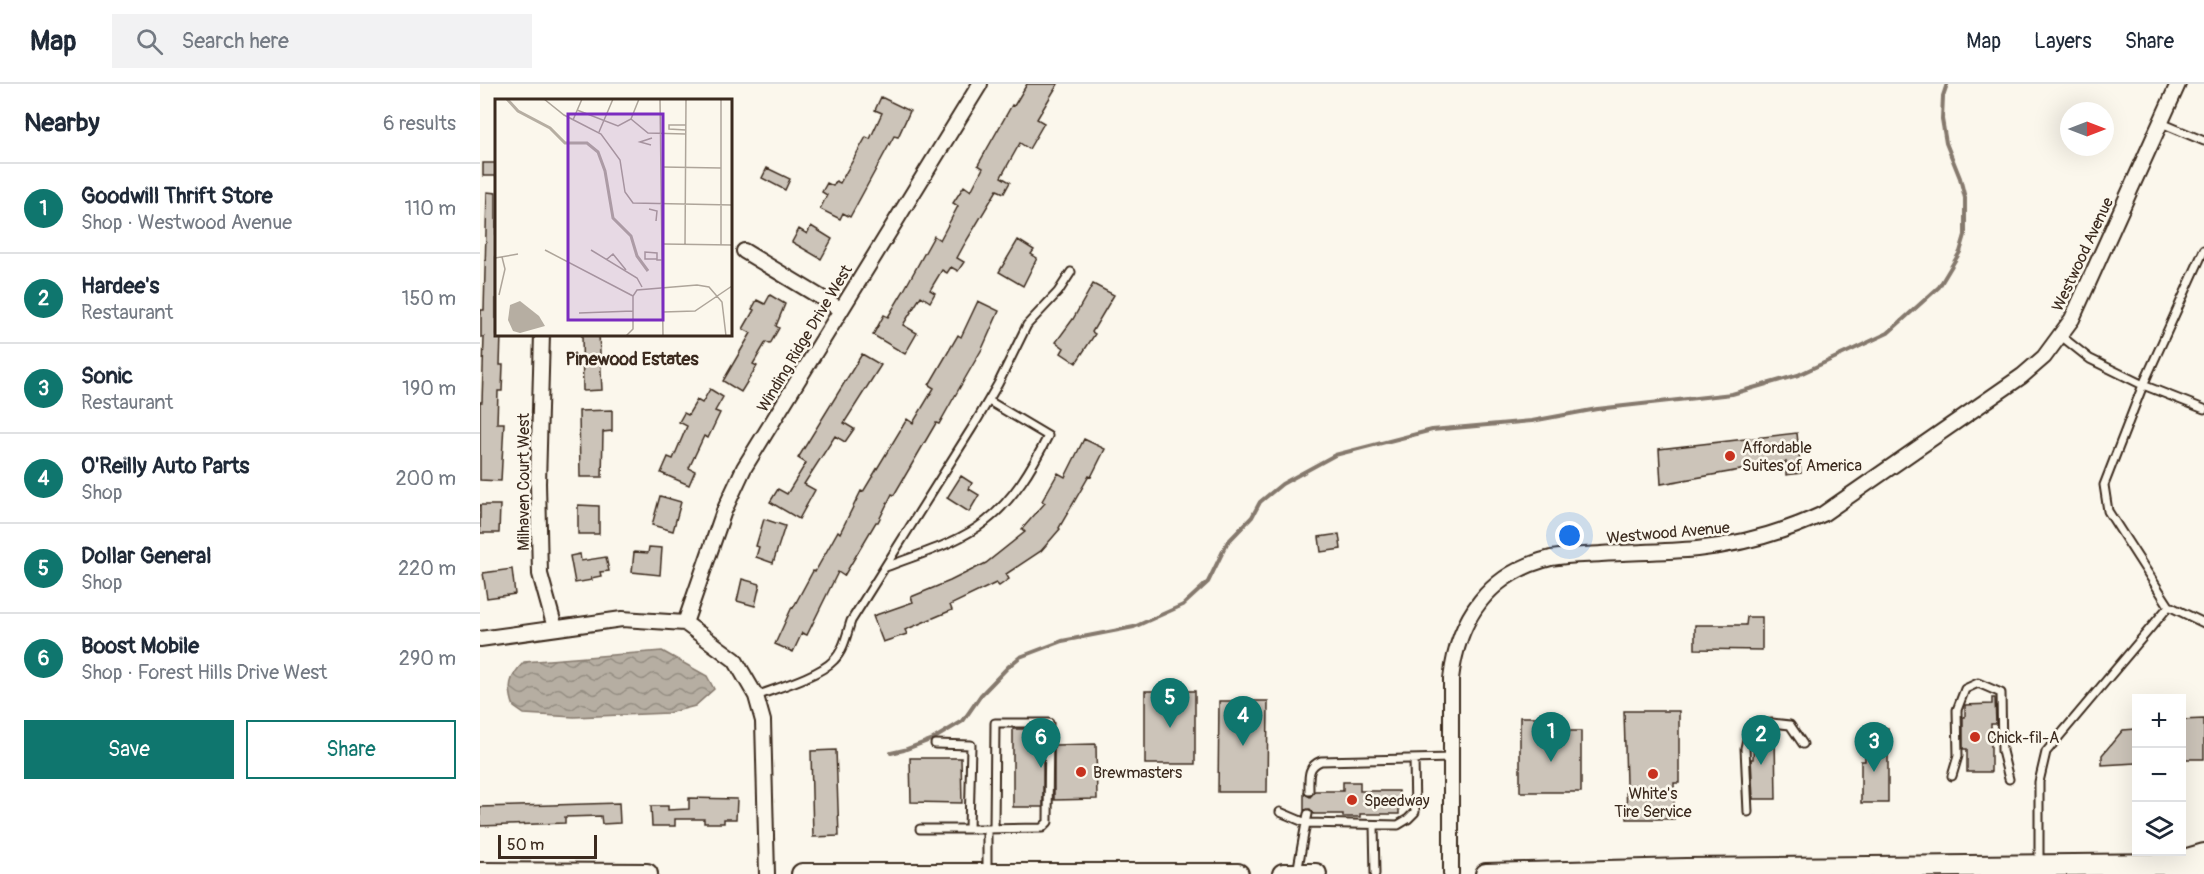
<!DOCTYPE html>
<meta charset="utf-8">
<style>
:root{--surface:#fff;--page:#f2f2f3;--text:#1f2937;--muted:#747a83;--line:#e0e1e3;--accent:#0f766e}
body{margin:0;font-family:Pangolin,sans-serif;background:var(--page);color:var(--text)}
.controls{position:absolute;right:18px;bottom:18px;display:grid;overflow:hidden;border-radius:0px;box-shadow:0 6px 24px #0002}
.controls button{width:54px;height:54px;display:grid;place-items:center;padding:0;border:0;border-bottom:2px solid var(--line);background:var(--surface);color:var(--text);font:30px sans-serif}
.compass{position:absolute;left:1580px;top:18px;width:54px;height:54px;border-radius:50%;background:var(--surface);box-shadow:0 6px 24px #0002;rotate:90deg}
.scale{position:absolute;left:18px;bottom:15px;width:99px;box-sizing:border-box;padding-left:6px;border:3px solid #3b2a1e;border-top:0;font-size:16px;line-height:21px;white-space:nowrap;color:#3b2a1e;-webkit-text-stroke:4px #fbf7ec;paint-order:stroke}
.you{position:absolute;left:1090px;top:452px;width:21px;height:21px;margin:-15px;border:4px solid #fff;border-radius:50%;background:#1a73e8;box-shadow:0 0 0 9px #1a73e833}
.badge{display:grid;place-items:center;width:39px;height:39px;border-radius:50%;background:var(--accent);color:#fff;font-size:20px;font-weight:700}
.pin{position:absolute;translate:-50% -50px;filter:drop-shadow(0 2px 3px #0008)}
.pin::after{content:'';position:absolute;top:32px;width:21px;height:18px;background:inherit;clip-path:polygon(0 0,100% 0,50% 100%)}
.list{margin:0;padding:0;list-style:none}
h2{display:flex;justify-content:space-between;align-items:center;height:78px;margin:0;padding:0 24px;font-size:26px}
h2 small{font-size:20px;font-weight:400;color:var(--muted)}
.list li{display:grid;grid-template-columns:39px 1fr auto;gap:18px;align-items:center;box-sizing:border-box;height:90px;padding:0 24px;border-top:2px solid var(--line)}
.list b{display:block;font-size:22px;white-space:nowrap}
.list p{margin:0;font-size:20px;white-space:nowrap;color:var(--muted)}
.list em{font-size:20px;font-style:normal;color:var(--muted)}
.actions{display:flex;gap:12px;padding:18px 24px}
.actions a{flex:1;padding:14px 0;border:2px solid var(--accent);border-radius:0px;text-align:center;font-size:21px;color:var(--accent)}
.actions .main{background:var(--accent);color:#fff}
.icon{flex:none;width:33px;height:33px;fill:none;stroke:currentColor;stroke-width:2;stroke-linecap:round;stroke-linejoin:round}
.map{position:relative;flex:none;width:1724px;height:790px;overflow:hidden}
header{display:flex;align-items:center;gap:36px;box-sizing:border-box;height:84px;padding:0 30px;background:var(--surface);border-bottom:2px solid var(--line)}
header strong{font-size:28px}
nav{display:flex;gap:33px;margin-inline-start:auto;font-size:21px}
.search{width:420px;height:54px;background:var(--page);display:flex;align-items:center;gap:15px;box-sizing:border-box;padding:0 21px;border-radius:0px;color:var(--muted);font-size:22px}
main{display:flex}
aside{flex:1;background:var(--surface)}
.map>svg:first-child{display:block}
</style>
<header>
<strong>Map</strong>
<div class="search"><svg class="icon" aria-label="search" viewBox="0 0 24 24"><circle cx="10" cy="10" r="6"/><path d="M15 15l6 6"/></svg>Search here</div>
<nav><a>Map</a><a>Layers</a><a>Share</a></nav>
</header>
<main>
<aside>
<h2>Nearby<small>6 results</small></h2>
<ul class="list">
<li><span class="badge">1</span><div><b>Goodwill Thrift Store</b><p>Shop · Westwood Avenue</p></div><em>110 m</em></li>
<li><span class="badge">2</span><div><b>Hardee's</b><p>Restaurant</p></div><em>150 m</em></li>
<li><span class="badge">3</span><div><b>Sonic</b><p>Restaurant</p></div><em>190 m</em></li>
<li><span class="badge">4</span><div><b>O'Reilly Auto Parts</b><p>Shop</p></div><em>200 m</em></li>
<li><span class="badge">5</span><div><b>Dollar General</b><p>Shop</p></div><em>220 m</em></li>
<li><span class="badge">6</span><div><b>Boost Mobile</b><p>Shop · Forest Hills Drive West</p></div><em>290 m</em></li>
</ul>
<div class="actions"><a class="main">Save</a><a>Share</a></div>
</aside>
<div class="map">
<svg width="1724" height="790" viewBox="0 0 1724 790">
<defs>
<pattern id="water-waves" width="16" height="10" patternUnits="userSpaceOnUse" patternTransform="scale(1.5)"><rect width="16" height="10" fill="#b6aea2"/><path d="M0 5q4-4 8 0t8 0" fill="none" stroke="#958e83"/></pattern>
</defs>
<rect width="100%" height="100%" fill="#fbf7ec"/>
<filter id="ink" filterUnits="userSpaceOnUse"><feTurbulence type="fractalNoise" baseFrequency=".0167" numOctaves="2"/><feDisplacementMap in="SourceGraphic" scale="12" xChannelSelector="R" yChannelSelector="G"/><feConvolveMatrix kernelMatrix="1 2 1 2 8 2 1 2 1" color-interpolation-filters="sRGB"/></filter>
<g filter="url(#ink)">
<path fill="url(#water-waves)" stroke="#85796d" stroke-width="1.5" d="M 182,567 L 227,592 L 234,605 L 215,622 L 188,629 L 94,633 L 44,630 L 34,623 C 27,603 29,593 44,578 Z"/>
<g fill="none" stroke-linecap="round" stroke-linejoin="round">
<path stroke="#85796d" stroke-width="4" d="M 411,669 L 424,666 L 453,655 L 483,637 L 501,611 L 529,582 L 540,573 L 582,557 L 654,543 L 703,521 L 728,498 L 747,459 L 772,433 L 780,418 L 802,400 L 855,371 L 952,346 L 1052,337 L 1117,325 L 1252,310 L 1318,291 L 1408,249 L 1459,203 L 1480,168 L 1485,151 L 1485,114 L 1480,94 L 1466,59 L 1462,35 L 1463,12 L 1467,0"/>
</g>
<path fill="#ccc4b9" stroke="#3b2a1e" stroke-width="1.5" d="M 547,0 L 578,0 L 557,35 L 564,39 L 549,65 L 540,59 L 521,93 L 530,98 L 524,109 L 517,106 L 484,161 L 477,174 L 484,178 L 478,187 L 471,183 L 467,189 L 462,186 L 450,206 L 455,209 L 450,218 L 441,212 L 423,241 L 437,249 L 425,270 L 393,251 L 404,231 L 408,233 L 423,208 L 454,152 L 460,156 L 478,122 L 473,119 L 484,102 L 491,107 L 503,84 L 498,81 L 532,21 L 534,22 Z
M 401,13 L 430,27 L 418,53 L 414,52 L 370,133 L 363,129 L 360,135 L 340,125 L 347,111 L 342,108 L 347,99 L 353,102 L 356,97 L 360,99 L 386,53 L 390,55 L 402,29 L 395,26 Z
M 3,79 L 16,79 L 16,92 L 3,92 Z
M 287,84 L 310,95 L 305,106 L 282,94 Z
M 7,108 L 16,109 L 16,250 L 21,250 L 20,281 L 23,281 L 22,307 L 18,307 L 17,339 L 24,339 L 21,397 L 0,396 L 0,318 L 2,318 L 4,253 L 1,253 L 1,226 L 4,226 Z
M 331,142 L 352,155 L 341,175 L 312,158 L 319,145 L 327,150 Z
M 538,156 L 554,166 L 551,170 L 557,174 L 543,202 L 519,188 Z
M 613,200 L 634,211 L 612,248 L 615,250 L 596,279 L 581,269 L 584,264 L 576,258 L 593,235 Z
M 290,211 L 305,220 L 296,242 L 299,244 L 290,260 L 286,258 L 273,280 L 277,282 L 261,308 L 243,297 L 271,249 L 263,245 L 274,226 L 272,225 L 277,216 L 285,220 Z
M 498,217 L 519,227 L 502,265 L 472,317 L 459,340 L 456,339 L 414,411 L 412,410 L 398,438 L 396,438 L 364,492 L 358,488 L 327,551 L 322,549 L 313,568 L 295,560 L 312,523 L 313,524 L 333,487 L 335,488 L 358,447 L 360,449 L 381,407 L 383,408 L 427,335 L 433,339 L 454,304 L 449,301 L 478,251 L 481,253 Z
M 102,250 L 119,250 L 122,306 L 103,307 Z
M 382,270 L 401,281 L 364,339 L 374,345 L 365,358 L 355,352 L 324,400 L 335,406 L 319,435 L 290,418 L 298,405 L 307,410 L 326,379 L 318,374 Z
M 230,305 L 243,313 L 235,327 L 240,329 L 228,354 L 224,352 L 209,384 L 215,387 L 209,401 L 181,389 L 188,373 L 193,375 L 207,342 L 199,338 L 204,329 L 208,331 L 217,316 L 222,319 Z
M 132,326 L 132,347 L 123,348 L 122,393 L 100,393 L 99,327 Z
M 1317,349 L 1321,389 L 1306,391 L 1306,378 L 1181,400 L 1179,365 Z
M 604,355 L 625,365 L 611,393 L 609,392 L 579,444 L 580,445 L 561,467 L 526,490 L 529,495 L 519,502 L 516,499 L 470,521 L 472,526 L 425,546 L 427,550 L 403,558 L 393,532 L 433,518 L 431,513 L 470,497 L 506,479 L 545,448 L 542,445 L 565,419 L 562,417 L 578,389 L 585,393 Z
M 481,392 L 492,399 L 489,405 L 499,411 L 489,428 L 467,414 Z
M 180,412 L 201,418 L 193,447 L 172,441 Z
M 0,421 L 20,421 L 19,449 L 0,449 Z
M 98,421 L 119,422 L 119,450 L 98,450 Z
M 284,435 L 305,442 L 293,479 L 276,473 L 279,463 L 276,462 Z
M 859,450 L 861,465 L 841,468 L 839,453 Z
M 169,463 L 182,464 L 180,491 L 152,488 L 154,468 L 168,469 Z
M 100,470 L 101,477 L 126,473 L 129,487 L 120,488 L 121,492 L 111,494 L 112,496 L 95,499 L 90,472 Z
M 32,485 L 35,510 L 7,514 L 3,489 Z
M 262,495 L 280,500 L 275,522 L 257,517 Z
M 1267,533 L 1282,533 L 1282,566 L 1215,565 L 1215,541 L 1266,541 Z
M 665,607 L 715,607 L 715,680 L 665,680 Z
M 1512,614 L 1515,614 L 1516,640 L 1511,640 L 1511,688 L 1487,688 L 1487,665 L 1483,665 L 1483,633 L 1485,633 L 1485,621 L 1512,620 Z
M 739,617 L 788,617 L 787,708 L 738,708 Z
M 1144,627 L 1199,627 L 1199,699 L 1194,699 L 1194,735 L 1147,735 Z
M 1040,633 L 1058,633 L 1058,647 L 1101,647 L 1101,708 L 1040,708 Z
M 1724,635 L 1724,675 L 1701,675 L 1701,636 Z
M 1384,644 L 1408,644 L 1408,719 L 1381,719 L 1381,677 L 1385,677 Z
M 533,645 L 563,645 L 563,723 L 533,723 Z
M 1656,645 L 1656,679 L 1622,681 L 1622,671 L 1643,646 Z
M 1274,653 L 1295,653 L 1296,715 L 1273,715 L 1271,675 L 1273,675 Z
M 616,660 L 617,715 L 574,716 L 574,661 Z
M 356,666 L 359,752 L 333,753 L 331,667 Z
M 430,674 L 481,674 L 482,719 L 431,718 Z
M 863,698 L 880,698 L 880,707 L 919,707 L 919,730 L 880,730 L 880,733 L 863,733 L 863,730 L 834,730 L 830,725 L 824,726 L 824,709 L 830,713 L 835,707 L 863,707 Z
M 209,714 L 257,715 L 256,735 L 244,735 L 244,739 L 224,739 L 224,735 L 195,735 L 195,742 L 172,742 L 171,722 L 188,722 L 188,726 L 209,725 Z
M 139,719 L 140,739 L 122,740 L 121,732 L 85,733 L 85,739 L 0,742 L 0,723 Z"/>
<g fill="none" stroke-linecap="round" stroke-linejoin="round">
<g stroke="#3b2a1e" stroke-width="11">
<path id="lane" d="M 1679,38 L 1724,57
M 1724,166 L 1663,301 L 1624,401 L 1628,427 L 1689,522 L 1724,539
M 1581,252 L 1610,275 L 1663,301 L 1724,325
M 406,483 C 439,470 477,460 506,437 C 534,415 552,384 568,352 L 509,317
M 276,612 C 297,604 339,592 354,576 C 364,566 367,549 371,537 L 497,336 L 518,300 L 547,241 L 578,208 L 591,188
M 455,660 L 491,661 L 489,745
M 1472,692 L 1478,672 L 1477,626 L 1485,605 L 1498,599 L 1521,609 L 1522,667 L 1529,695
M 829,707 C 829,694 827,682 841,677 L 972,674
M 800,728 L 826,739 L 817,789
M 1268,728 L 1265,664 L 1268,651 L 1277,640 L 1292,639 L 1310,641 L 1323,660
M 828,730 L 826,739 L 918,741 L 928,735 L 935,728 L 934,675
M 894,741 L 895,790
M 440,745 L 507,745
M 1559,779 L 1559,698 L 1566,668 L 1689,522
M 507,789 L 507,745 L 562,744 L 568,738 L 569,639 L 515,639 L 514,745"/>
</g>
<g stroke="#3b2a1e" stroke-width="18">
<path id="street" d="M 264,167 L 360,225
M 62,250 L 58,399 L 60,490 L 75,544
M 205,539 L 244,427 L 264,384 L 500,0
M 0,555 L 142,535 L 205,539 L 255,576 L 276,612 L 283,637 L 287,790
M 971,790 L 971,595 C 978,534 1009,489 1071,474 C 1087,471 1105,471 1121,470 C 1153,468 1185,468 1217,465 C 1262,460 1302,449 1343,430 L 1542,292 L 1564,273 L 1592,235 L 1698,0"/>
</g>
<g stroke="#3b2a1e" stroke-width="24">
<path id="secondary" d="M 1690,780 L 1724,789
M 0,789 L 167,790
M 322,790 L 758,790
M 803,790 L 836,790
M 1006,790 L 1206,785 L 1690,780 L 1724,770"/>
</g>
<use href="#lane" stroke="#fbf7ec" stroke-width="7"/>
<use href="#street" stroke="#fbf7ec" stroke-width="14"/>
<use href="#secondary" stroke="#fbf7ec" stroke-width="20"/>
</g>
</g>
<g fill="#c8321e" stroke="#fbf7ec" stroke-width="2">
<circle cx="1250" cy="372" r="6"/>
<circle cx="1495" cy="653" r="6"/>
<circle cx="601" cy="688" r="6"/>
<circle cx="1173" cy="690" r="6"/>
<circle cx="872" cy="716" r="6"/>
</g>
<g text-anchor="middle" stroke-width="5" stroke-linejoin="round" paint-order="stroke">
<g font-size="16" fill="#3b2a1e" stroke="#fbf7ec">
<text transform="translate(1602 170) rotate(-65)" y="6">Westwood Avenue</text>
<text transform="translate(324 254) rotate(-59)" y="6">Winding Ridge Drive West</text>
<text transform="translate(43 398) rotate(-90)" y="6">Milhaven Court West</text>
<text transform="translate(1188 448) rotate(-5)" y="6">Westwood Avenue</text>
</g>
<g font-size="16" fill="#3b2a1e" stroke="#fbf7ec" text-anchor="start">
<text x="1262" y="369">Affordable<tspan x="1262" dy="18">Suites of America</tspan></text>
<text x="1507" y="659">Chick-fil-A</text>
<text x="613" y="694">Brewmasters</text>
<text x="1173" y="715" text-anchor="middle">White's<tspan x="1173" dy="18">Tire Service</tspan></text>
<text x="884" y="722">Speedway</text>
</g>
<g font-size="18" font-weight="bold" fill="#3b2a1e" stroke="#fbf7ec">
<text x="152" y="281">Pinewood Estates</text>
</g>
</g>
<g transform="translate(15 15)">
<rect width="237" height="237" fill="#fbf7ec"/>
<path d="M 25,202 L 44,217 L 50,227 L 25,234 L 18,232 L 13,221 L 15,206 Z" fill="#b6aea2"/>
<path fill="none" stroke="#b6aea2" stroke-width="3" d="M 12,0 L 23,12 L 55,29 L 70,44 L 92,44 L 103,53 L 110,72 L 118,119 L 136,137 L 142,157 L 153,172"/>
<path fill="none" stroke="#aea59a" stroke-width="1.5" d="M 49,0 L 69,16 L 106,35 L 125,61 L 130,93 L 138,104 L 237,106M 165,0 L 168,237M 82,11 L 123,27 L 136,20 L 144,0M 136,20 L 153,34 L 190,35M 78,21 L 87,0M 191,31 L 174,30 L 174,26 L 191,26M 104,33 L 118,0M 156,46 L 145,43 L 157,39M 167,68 L 226,69M 154,110 L 162,112 L 161,122M 168,145 L 237,146M 190,146 L 191,0M 226,146 L 226,0M 50,151 L 138,197M 96,151 L 142,179 L 147,188M 0,159 L 23,155M 162,160 L 150,160 L 150,153 L 162,154 L 162,161 L 167,161M 111,161 L 118,155 L 131,171M 4,196 L 10,170 L 7,158M 168,213 L 200,212 L 237,187M 84,214 L 138,212M 131,237 L 138,230 L 138,197 L 142,191 L 202,186 L 214,188 L 227,203 L 231,237"/>
<path fill="#7b2cbf" fill-opacity="0.15" stroke="#7b2cbf" stroke-width="3" d="M 73,15 L 168,15 L 168,221 L 73,221 Z"/>
<rect width="237" height="237" fill="none" stroke="#3b2a1e" stroke-width="3"/>
</g>
</svg>
<div class="controls">
<button>+</button>
<button>−</button>
<button><svg class="icon" aria-label="layers" viewBox="0 0 24 24"><path d="M12 4l9 5-9 5-9-5zM3 14l9 5 9-5"/></svg></button>
</div>
<svg class="compass" viewBox="-18 -18 36 36"><path d="M0-13l5 13h-10z" fill="#e53935"/><path d="M0 13l5-13h-10z" fill="#747a83"/></svg>
<div class="scale">50 m</div>
<div class="you"></div>
<div class="pin badge" style="left:1071px;top:678px">1</div>
<div class="pin badge" style="left:1281px;top:681px">2</div>
<div class="pin badge" style="left:1394px;top:688px">3</div>
<div class="pin badge" style="left:763px;top:662px">4</div>
<div class="pin badge" style="left:690px;top:644px">5</div>
<div class="pin badge" style="left:561px;top:684px">6</div>
</div>
</main>
